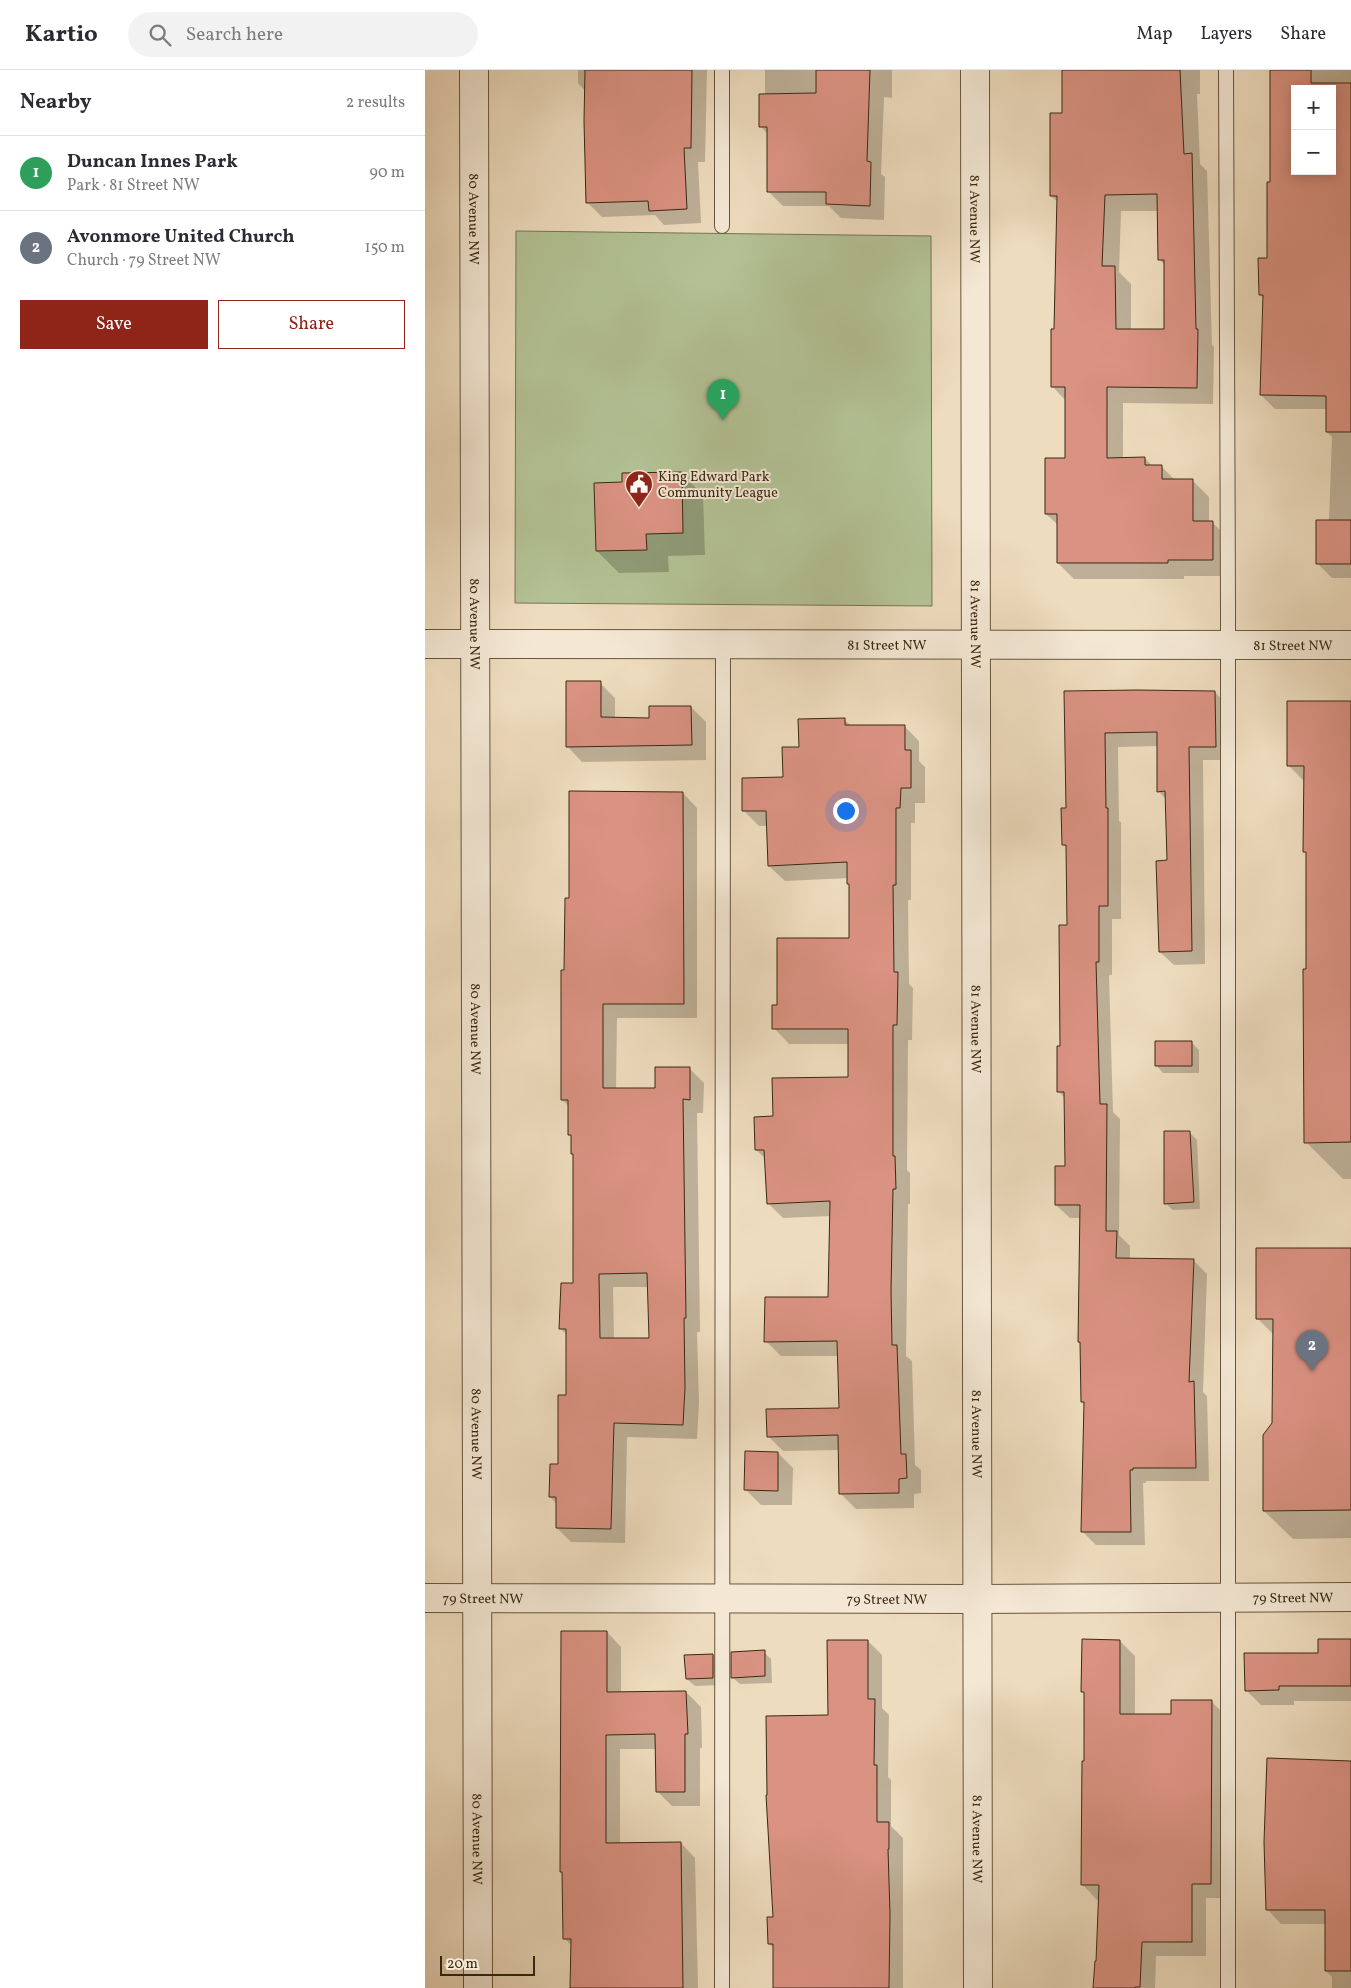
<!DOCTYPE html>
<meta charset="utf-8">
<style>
:root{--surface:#fff;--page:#f2f2f3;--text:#2b2b33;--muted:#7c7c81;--line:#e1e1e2;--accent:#8f2418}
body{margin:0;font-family:Vollkorn,serif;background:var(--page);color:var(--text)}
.controls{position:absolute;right:15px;top:15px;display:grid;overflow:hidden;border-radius:0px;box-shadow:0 2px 12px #0003}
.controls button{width:45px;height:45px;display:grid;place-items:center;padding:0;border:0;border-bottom:1px solid var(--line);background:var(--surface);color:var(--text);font:25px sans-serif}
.scale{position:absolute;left:15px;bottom:12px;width:95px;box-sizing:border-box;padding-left:5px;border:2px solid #3a2912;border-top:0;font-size:14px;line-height:18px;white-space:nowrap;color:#3a2912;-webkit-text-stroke:4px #f4e8d5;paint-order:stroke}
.you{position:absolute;left:420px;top:740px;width:18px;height:18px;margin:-12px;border:4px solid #fff;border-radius:50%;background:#1a73e8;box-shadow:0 0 0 8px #1a73e833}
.badge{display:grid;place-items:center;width:32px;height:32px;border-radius:50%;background:var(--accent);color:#fff;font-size:16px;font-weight:700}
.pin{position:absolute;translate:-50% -41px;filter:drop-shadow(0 1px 2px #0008)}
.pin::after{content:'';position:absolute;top:26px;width:18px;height:15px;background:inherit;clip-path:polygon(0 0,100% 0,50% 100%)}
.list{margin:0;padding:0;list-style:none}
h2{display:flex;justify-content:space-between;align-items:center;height:65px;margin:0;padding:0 20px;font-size:21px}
h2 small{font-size:16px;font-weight:400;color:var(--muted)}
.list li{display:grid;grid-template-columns:32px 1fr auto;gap:15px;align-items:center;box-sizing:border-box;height:75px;padding:0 20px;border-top:1px solid var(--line)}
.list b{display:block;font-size:19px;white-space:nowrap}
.list p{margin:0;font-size:16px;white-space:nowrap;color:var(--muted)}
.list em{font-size:16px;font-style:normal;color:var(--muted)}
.actions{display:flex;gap:10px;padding:15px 20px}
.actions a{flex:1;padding:11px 0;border:1px solid var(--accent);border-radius:0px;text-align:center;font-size:18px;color:var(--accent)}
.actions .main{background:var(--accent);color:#fff}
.icon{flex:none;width:28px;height:28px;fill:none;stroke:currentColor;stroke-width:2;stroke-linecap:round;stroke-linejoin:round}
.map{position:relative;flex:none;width:926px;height:1918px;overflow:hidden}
header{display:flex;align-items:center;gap:30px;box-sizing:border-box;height:70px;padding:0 25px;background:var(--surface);border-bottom:1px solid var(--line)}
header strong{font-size:24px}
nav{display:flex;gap:28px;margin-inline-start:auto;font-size:18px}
.search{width:350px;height:45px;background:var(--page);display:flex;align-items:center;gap:12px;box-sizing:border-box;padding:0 18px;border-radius:28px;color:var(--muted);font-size:19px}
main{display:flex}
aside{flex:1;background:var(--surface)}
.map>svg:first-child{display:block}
</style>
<header>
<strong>Kartio</strong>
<div class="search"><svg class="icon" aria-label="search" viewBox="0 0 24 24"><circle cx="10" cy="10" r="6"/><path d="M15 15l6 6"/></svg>Search here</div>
<nav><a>Map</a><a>Layers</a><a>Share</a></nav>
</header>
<main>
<aside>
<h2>Nearby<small>2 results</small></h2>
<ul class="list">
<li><span class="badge" style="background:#2e9e5b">1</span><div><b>Duncan Innes Park</b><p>Park · 81 Street NW</p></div><em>90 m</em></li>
<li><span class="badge" style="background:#6b7280">2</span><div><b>Avonmore United Church</b><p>Church · 79 Street NW</p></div><em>150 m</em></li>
</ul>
<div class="actions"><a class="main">Save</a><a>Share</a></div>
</aside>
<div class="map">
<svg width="926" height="1918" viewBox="0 0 926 1918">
<rect width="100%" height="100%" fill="#eedcbe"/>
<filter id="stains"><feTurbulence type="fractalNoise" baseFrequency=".004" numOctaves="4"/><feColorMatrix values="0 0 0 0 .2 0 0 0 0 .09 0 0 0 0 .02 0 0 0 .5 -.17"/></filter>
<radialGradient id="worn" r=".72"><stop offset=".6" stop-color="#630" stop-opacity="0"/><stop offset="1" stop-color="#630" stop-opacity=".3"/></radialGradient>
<path fill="#b3c295" stroke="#767654" d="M 91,161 L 506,166 L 507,536 L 90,533 Z"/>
<path fill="#0003" fill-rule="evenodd" d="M 153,0 L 282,0 L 280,92 L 273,92 L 276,153 L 239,155 L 230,145 L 177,147 L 163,133 L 161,22 L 153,13 Z
M 340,0 L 467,0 L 467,28 L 459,27 L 456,104 L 460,107 L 459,150 L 416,148 L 404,136 L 358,136 L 343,121 L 343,64 L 335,56 L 340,25 Z
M 638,0 L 775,0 L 775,24 L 772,24 L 775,94 L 782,101 L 787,275 L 789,277 L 788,334 L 698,333 L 698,389 L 720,388 L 727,396 L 736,396 L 750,410 L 767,410 L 784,427 L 784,452 L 787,452 L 804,469 L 804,506 L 759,506 L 759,509 L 649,509 L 633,493 L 633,455 L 621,444 L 641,389 L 641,331 L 627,316 L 631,260 L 633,132 L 626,126 L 638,44 ZM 696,141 L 733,141 L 735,190 L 740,195 L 740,260 L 706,260 L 706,214 L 694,202 Z
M 845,0 L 926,0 L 926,508 L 907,508 L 893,494 L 904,451 L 907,367 L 902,362 L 902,339 L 850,339 L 836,325 L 839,229 L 835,225 L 843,189 L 846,114 ZM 870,19 L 907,19 L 907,101 L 870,101 Z
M 256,403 L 278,425 L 280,485 L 243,486 L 244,502 L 194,503 L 172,481 L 198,413 Z
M 175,613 L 190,628 L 190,648 L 225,649 L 266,637 L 281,652 L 281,690 L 157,692 L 142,676 Z
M 640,622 L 790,622 L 803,636 L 804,690 L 778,690 L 780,894 L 749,895 L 735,882 L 743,791 L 741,729 L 733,721 L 733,676 L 693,677 L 694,751 L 696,752 L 696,849 L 687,849 L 687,905 L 684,905 L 688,1042 L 695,1049 L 694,1165 L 705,1176 L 705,1190 L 768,1190 L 782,1204 L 778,1322 L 782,1326 L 784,1411 L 721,1411 L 721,1413 L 718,1413 L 720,1475 L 671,1475 L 658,1462 L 660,1335 L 657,1332 L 656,1274 L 654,1271 L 656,1148 L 645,1148 L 631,1135 L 641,1097 L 641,1029 L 633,1021 L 644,856 L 643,779 L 638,774 L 642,739 Z
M 926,632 L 926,1109 L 918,1109 L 881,1072 L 882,784 L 880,782 L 880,712 L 863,695 Z
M 420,650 L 426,656 L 479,656 L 494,671 L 494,691 L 500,697 L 500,733 L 490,733 L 490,753 L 486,753 L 486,830 L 483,830 L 484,914 L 488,918 L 487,970 L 483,970 L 482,1100 L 485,1103 L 485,1134 L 483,1134 L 481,1286 L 487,1291 L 490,1395 L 496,1400 L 496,1423 L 489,1424 L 489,1438 L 431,1439 L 416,1424 L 415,1380 L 358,1381 L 343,1366 L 415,1339 L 414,1286 L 356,1286 L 341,1271 L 404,1228 L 406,1146 L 358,1148 L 343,1133 L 341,1089 L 331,1080 L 425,1008 L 425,974 L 364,974 L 349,958 L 353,936 L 425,869 L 424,808 L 360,811 L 344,796 L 343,756 L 334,756 L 319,741 L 359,708 L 375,678 Z
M 258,723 L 272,738 L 272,948 L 192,948 L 191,1019 L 231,1019 L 265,999 L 279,1013 L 278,1043 L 272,1043 L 275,1262 L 272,1262 L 274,1333 L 272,1369 L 202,1367 L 200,1473 L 146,1472 L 132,1458 L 132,1434 L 125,1427 L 135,1395 L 143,1326 L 143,1266 L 136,1259 L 149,1214 L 149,1086 L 147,1084 L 147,1067 L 145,1064 L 145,1037 L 137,1030 L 140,901 L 145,829 ZM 188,1217 L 223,1217 L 225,1269 L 189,1269 Z
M 767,973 L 774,980 L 774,1003 L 738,1003 L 731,995 Z
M 764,1062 L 772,1070 L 775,1139 L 748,1140 L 740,1133 Z
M 926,1179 L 926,1468 L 868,1469 L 839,1441 L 848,1353 L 849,1265 L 832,1248 Z
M 353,1383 L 368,1398 L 367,1435 L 336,1435 L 321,1420 Z
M 182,1562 L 196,1577 L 196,1623 L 261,1622 L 276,1637 L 277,1678 L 275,1678 L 275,1736 L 247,1736 L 233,1722 L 232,1679 L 195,1679 L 195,1774 L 256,1773 L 270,1788 L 273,1918 L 146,1918 L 147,1876 L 139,1868 L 138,1803 L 137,1802 Z
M 926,1570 L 926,1631 L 869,1631 L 869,1635 L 836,1635 L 821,1620 Z
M 443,1571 L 457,1585 L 457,1638 L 464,1645 L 463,1707 L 466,1710 L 466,1756 L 478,1768 L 478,1918 L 350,1918 L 350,1879 L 344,1874 L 349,1849 L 404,1646 Z
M 695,1571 L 710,1586 L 710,1645 L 747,1645 L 787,1632 L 801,1646 L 800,1828 L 781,1828 L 781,1886 L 731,1886 L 730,1918 L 670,1918 L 672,1892 L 674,1830 L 672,1830 L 658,1815 L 660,1692 L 660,1624 L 658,1622 Z
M 339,1582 L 346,1589 L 347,1613 L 315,1614 L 307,1607 Z
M 288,1585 L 295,1592 L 295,1615 L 270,1616 L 262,1609 L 261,1587 Z
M 926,1692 L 926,1918 L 907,1918 L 907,1907 L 901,1901 L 901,1854 L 856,1854 L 842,1839 Z"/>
<path fill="#da9282" stroke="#3a2912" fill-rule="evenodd" d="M 160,0 L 267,0 L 266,78 L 259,78 L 262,139 L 224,141 L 223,131 L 161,133 L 159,51 Z
M 391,0 L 445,0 L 442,91 L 446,92 L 445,136 L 401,134 L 401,122 L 342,122 L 342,57 L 334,57 L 334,24 L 391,23 Z
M 637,0 L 755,0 L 759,84 L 767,83 L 771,259 L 773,259 L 772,318 L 682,317 L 682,388 L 720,387 L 720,395 L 737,395 L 737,409 L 768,409 L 768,451 L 788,451 L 788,490 L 743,490 L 743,493 L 632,493 L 632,444 L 620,444 L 620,388 L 640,388 L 640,317 L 626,317 L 626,259 L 629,259 L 632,126 L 625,126 L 625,43 L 637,43 ZM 732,124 L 733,190 L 739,190 L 739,259 L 691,259 L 690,196 L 677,196 L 680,125 Z
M 845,0 L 886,0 L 886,13 L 926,13 L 926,362 L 901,362 L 901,326 L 835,325 L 838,225 L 834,225 L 833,188 L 842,188 L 842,112 L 845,112 ZM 870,19 L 907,19 L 907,101 L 870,101 Z
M 257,402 L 258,463 L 221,464 L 222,480 L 171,481 L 169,413 L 197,412 L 197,403 Z
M 891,450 L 926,450 L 926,494 L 891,494 Z
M 141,611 L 176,611 L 176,647 L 224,648 L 224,636 L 266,636 L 267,675 L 141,677 Z
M 712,620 L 790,621 L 791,677 L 764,677 L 767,881 L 734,882 L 731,791 L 742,790 L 740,721 L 732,722 L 732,662 L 680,663 L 681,738 L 683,738 L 683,836 L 674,836 L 674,892 L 671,892 L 675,1034 L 682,1034 L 681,1161 L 692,1161 L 691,1188 L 769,1189 L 764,1312 L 769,1311 L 771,1398 L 708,1398 L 708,1400 L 705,1400 L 706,1462 L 656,1462 L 659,1332 L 656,1332 L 655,1272 L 653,1272 L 655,1135 L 630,1135 L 630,1096 L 640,1096 L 639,1022 L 632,1022 L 632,976 L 635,976 L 634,855 L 642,855 L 641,775 L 637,775 L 636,738 L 641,738 L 639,621 Z
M 862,631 L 926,631 L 926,1072 L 879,1073 L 878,899 L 881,899 L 881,782 L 878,782 L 879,696 L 862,696 Z
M 420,648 L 420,655 L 480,655 L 480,680 L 486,680 L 486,718 L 476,718 L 475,738 L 471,738 L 471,815 L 468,815 L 469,902 L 473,902 L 472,955 L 468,955 L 468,1086 L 470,1086 L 471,1119 L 468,1119 L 466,1221 L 467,1275 L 472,1275 L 476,1384 L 481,1384 L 482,1408 L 474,1409 L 474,1423 L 414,1424 L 413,1365 L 342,1367 L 341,1339 L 414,1338 L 412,1271 L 339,1272 L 340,1227 L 403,1227 L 405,1131 L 342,1134 L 339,1080 L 330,1080 L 329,1047 L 348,1046 L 347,1008 L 423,1007 L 423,959 L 347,959 L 347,935 L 352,935 L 352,868 L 424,868 L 424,814 L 422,814 L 422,792 L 343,796 L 341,741 L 317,741 L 317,708 L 358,707 L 357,677 L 374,677 L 373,649 Z
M 144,721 L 258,722 L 259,934 L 178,934 L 178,1018 L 230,1018 L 230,997 L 265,997 L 265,1030 L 258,1029 L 261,1248 L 259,1248 L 260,1318 L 258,1355 L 189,1353 L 186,1459 L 131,1458 L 131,1427 L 124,1427 L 125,1394 L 133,1394 L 133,1325 L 141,1325 L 141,1259 L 134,1259 L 136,1213 L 148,1213 L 148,1084 L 146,1084 L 146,1065 L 143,1065 L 143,1030 L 136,1030 L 136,900 L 139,900 L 140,828 L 144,828 ZM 222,1203 L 224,1268 L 175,1268 L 174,1204 Z
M 730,971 L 767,971 L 767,996 L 730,996 Z
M 739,1061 L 765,1061 L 769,1132 L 739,1134 Z
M 831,1178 L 926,1178 L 926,1440 L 838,1441 L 838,1365 L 847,1353 L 848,1249 L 831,1249 Z
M 320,1381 L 353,1382 L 353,1421 L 319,1420 Z
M 136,1561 L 182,1561 L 182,1622 L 261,1621 L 263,1664 L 260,1664 L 260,1722 L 231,1722 L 230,1664 L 181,1665 L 181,1773 L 256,1772 L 258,1918 L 145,1918 L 146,1869 L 138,1869 L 137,1802 L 135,1802 Z
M 657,1569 L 695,1570 L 695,1644 L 746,1644 L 746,1630 L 787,1630 L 786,1814 L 767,1814 L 767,1872 L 717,1872 L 715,1917 L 710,1917 L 710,1918 L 668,1918 L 670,1891 L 671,1891 L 674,1815 L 656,1815 L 657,1691 L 659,1691 L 659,1622 L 656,1622 Z
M 893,1569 L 926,1569 L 926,1616 L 854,1616 L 854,1620 L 820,1621 L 819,1583 L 893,1583 Z
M 402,1570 L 443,1570 L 443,1629 L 450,1629 L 449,1695 L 452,1695 L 452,1752 L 464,1752 L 464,1779 L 463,1779 L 465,1844 L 464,1918 L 348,1918 L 348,1874 L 343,1874 L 342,1847 L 348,1847 L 341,1725 L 342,1725 L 341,1646 L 403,1645 Z
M 340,1580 L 340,1606 L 306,1608 L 306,1582 Z
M 288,1584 L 288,1608 L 261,1609 L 259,1585 Z
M 842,1688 L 926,1691 L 926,1901 L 900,1901 L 900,1840 L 841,1840 L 839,1772 Z"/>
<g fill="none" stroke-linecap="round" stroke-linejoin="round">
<g stroke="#67563d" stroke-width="16">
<path id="service" d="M 297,0 L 297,156
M 801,0 L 803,537 L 803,1918
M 297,1918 L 298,574"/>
</g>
<g stroke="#67563d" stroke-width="30">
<g id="minor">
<path id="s1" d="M 49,0 L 53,1918"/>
<path id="s2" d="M 550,0 L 553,1918"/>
<path id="s3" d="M 0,574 L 926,575"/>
</g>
</g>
<g stroke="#67563d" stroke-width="30">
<g id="tertiary">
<path id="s4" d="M 0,1528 L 551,1529 L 926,1527"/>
</g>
</g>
<use href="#service" stroke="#f4e8d5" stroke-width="14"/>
<use href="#minor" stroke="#f4e8d5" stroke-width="28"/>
<use href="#tertiary" stroke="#f4e8d5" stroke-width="28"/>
</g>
<defs>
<g id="civic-pin" transform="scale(1.4375)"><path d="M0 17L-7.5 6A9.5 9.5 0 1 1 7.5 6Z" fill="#8f2418" stroke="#f4e8d5"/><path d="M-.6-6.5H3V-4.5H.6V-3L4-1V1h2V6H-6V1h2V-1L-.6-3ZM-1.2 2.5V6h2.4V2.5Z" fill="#fff"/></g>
</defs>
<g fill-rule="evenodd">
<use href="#civic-pin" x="214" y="414"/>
</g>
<g text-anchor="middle" stroke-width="4" stroke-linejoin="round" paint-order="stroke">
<g font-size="14" fill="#3a2912" stroke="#f4e8d5">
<text dy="5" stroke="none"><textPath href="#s1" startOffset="149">80 Avenue NW</textPath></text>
<text dy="5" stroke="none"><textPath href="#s2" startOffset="149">81 Avenue NW</textPath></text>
<text dy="5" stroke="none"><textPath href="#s1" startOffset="554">80 Avenue NW</textPath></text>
<text dy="5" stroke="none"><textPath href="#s2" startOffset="554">81 Avenue NW</textPath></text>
<text dy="5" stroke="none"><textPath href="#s3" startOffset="462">81 Street NW</textPath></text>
<text dy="5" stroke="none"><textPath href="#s3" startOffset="868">81 Street NW</textPath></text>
<text dy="5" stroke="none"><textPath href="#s1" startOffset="959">80 Avenue NW</textPath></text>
<text dy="5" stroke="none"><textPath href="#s2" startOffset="959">81 Avenue NW</textPath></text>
<text dy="5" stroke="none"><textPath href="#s1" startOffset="1364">80 Avenue NW</textPath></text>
<text dy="5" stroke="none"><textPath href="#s2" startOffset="1364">81 Avenue NW</textPath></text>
<text dy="5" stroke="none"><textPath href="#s4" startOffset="58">79 Street NW</textPath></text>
<text dy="5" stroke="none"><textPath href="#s4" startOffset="462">79 Street NW</textPath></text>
<text dy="5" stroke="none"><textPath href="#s4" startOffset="868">79 Street NW</textPath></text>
<text dy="5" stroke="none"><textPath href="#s1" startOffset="1769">80 Avenue NW</textPath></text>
<text dy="5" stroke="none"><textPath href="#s2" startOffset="1769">81 Avenue NW</textPath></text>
</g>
<g font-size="14" fill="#3a2912" stroke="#f4e8d5" text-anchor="start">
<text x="233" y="411">King Edward Park<tspan x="233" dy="16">Community League</tspan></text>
</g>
</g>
<rect width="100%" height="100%" filter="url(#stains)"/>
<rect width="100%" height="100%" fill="url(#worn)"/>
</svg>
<div class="controls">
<button>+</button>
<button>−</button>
</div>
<div class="scale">20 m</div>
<div class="you"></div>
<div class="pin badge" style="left:298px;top:350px;background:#2e9e5b">1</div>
<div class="pin badge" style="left:887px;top:1301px;background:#6b7280">2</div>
</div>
</main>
